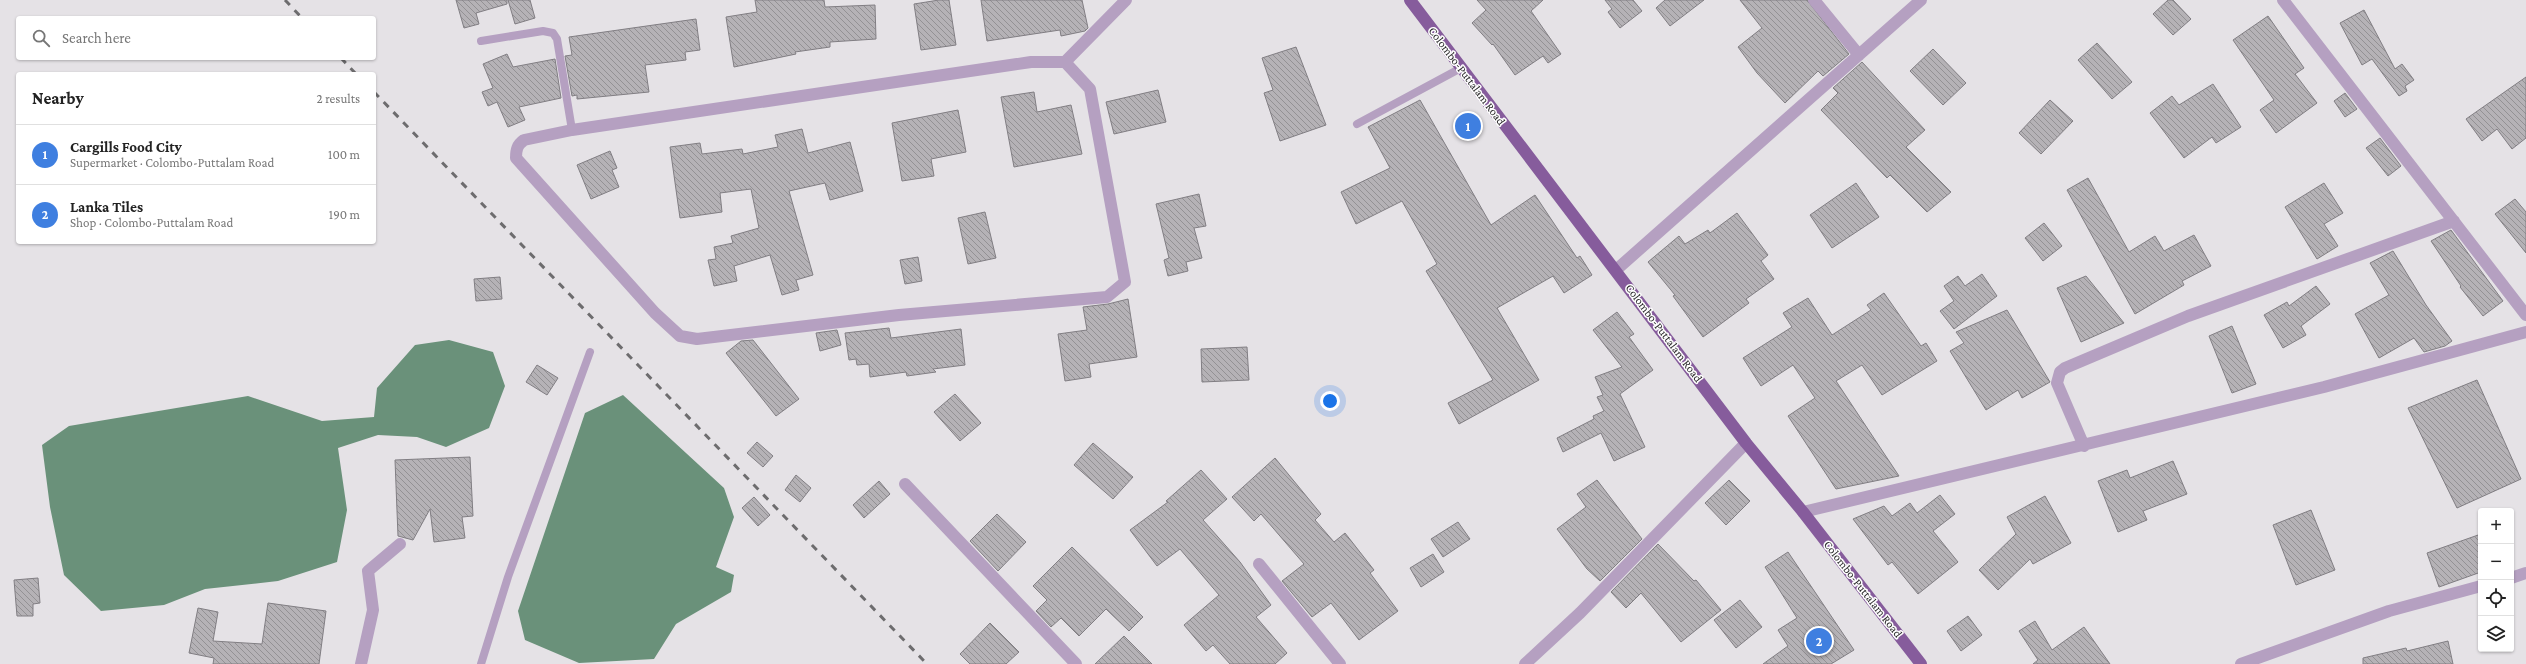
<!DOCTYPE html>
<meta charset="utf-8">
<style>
:root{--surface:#fff;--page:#f2f2f2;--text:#222;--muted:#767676;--line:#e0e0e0;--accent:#076d43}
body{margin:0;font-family:"Crimson Pro",serif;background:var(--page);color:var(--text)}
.controls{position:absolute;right:12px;bottom:12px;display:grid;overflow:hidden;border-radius:4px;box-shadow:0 1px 3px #0004}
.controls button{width:36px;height:36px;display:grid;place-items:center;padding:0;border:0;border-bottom:1px solid var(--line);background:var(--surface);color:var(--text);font:20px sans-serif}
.you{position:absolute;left:1330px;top:401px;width:14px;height:14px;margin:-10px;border:3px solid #fff;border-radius:50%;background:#1a73e8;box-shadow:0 0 0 6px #1a73e833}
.badge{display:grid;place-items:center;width:26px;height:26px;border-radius:50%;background:var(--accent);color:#fff;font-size:13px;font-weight:700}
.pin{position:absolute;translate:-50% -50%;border:2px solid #fff;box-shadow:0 1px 4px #0006}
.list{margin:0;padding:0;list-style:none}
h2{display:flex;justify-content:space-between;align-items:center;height:52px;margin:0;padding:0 16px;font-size:17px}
h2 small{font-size:13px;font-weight:400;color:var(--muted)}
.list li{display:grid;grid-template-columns:26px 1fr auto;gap:12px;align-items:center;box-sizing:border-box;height:60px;padding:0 16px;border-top:1px solid var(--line)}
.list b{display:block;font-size:15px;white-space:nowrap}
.list p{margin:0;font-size:13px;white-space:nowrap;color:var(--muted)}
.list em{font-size:13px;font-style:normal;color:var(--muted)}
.icon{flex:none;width:22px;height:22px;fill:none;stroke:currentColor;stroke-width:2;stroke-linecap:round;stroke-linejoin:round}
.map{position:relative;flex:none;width:2526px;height:664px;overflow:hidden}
.search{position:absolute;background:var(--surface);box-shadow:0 1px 3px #0004;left:16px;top:16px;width:360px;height:44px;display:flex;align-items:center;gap:10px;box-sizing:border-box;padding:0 14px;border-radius:4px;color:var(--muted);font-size:15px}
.panel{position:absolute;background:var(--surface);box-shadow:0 1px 3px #0004;left:16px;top:72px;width:360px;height:172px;border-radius:4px}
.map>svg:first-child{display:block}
</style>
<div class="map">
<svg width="2526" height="664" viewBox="0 0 2526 664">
<defs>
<pattern id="building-back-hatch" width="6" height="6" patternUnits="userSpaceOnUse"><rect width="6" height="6" fill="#b5b2b6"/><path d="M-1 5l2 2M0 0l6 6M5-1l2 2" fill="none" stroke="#939194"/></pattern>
</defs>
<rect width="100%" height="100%" fill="#e5e2e6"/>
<path fill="#6a917a" d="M 449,340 L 493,352 L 505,386 L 489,428 L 446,447 L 417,437 L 378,435 L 338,448 L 347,510 L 337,562 L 278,581 L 205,589 L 164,605 L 101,611 L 64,575 L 50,507 L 42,445 L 69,426 L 248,396 L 322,421 L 374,417 L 377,388 L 415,345 Z
M 623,395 L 724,488 L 734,517 L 716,567 L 734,575 L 731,592 L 676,624 L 654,659 L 579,663 L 525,640 L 518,611 L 585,413 Z"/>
<path fill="url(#building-back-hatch)" stroke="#817e83" d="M 456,0 L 507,0 L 507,4 L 476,13 L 479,24 L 464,28 Z
M 508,0 L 530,0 L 535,18 L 515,24 Z
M 755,0 L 824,0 L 825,7 L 875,5 L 876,39 L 830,42 L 830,47 L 795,52 L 796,54 L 734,67 L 726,17 L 757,12 Z
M 939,0 L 949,0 L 956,45 L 921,50 L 914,4 Z
M 981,0 L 1082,0 L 1088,28 L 1085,31 L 1061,36 L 1060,30 L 987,41 Z
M 1477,0 L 1543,0 L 1531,11 L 1561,54 L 1548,63 L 1543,56 L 1515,75 L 1493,44 L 1492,45 L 1472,23 L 1486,10 Z
M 1605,0 L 1633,0 L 1642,11 L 1620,28 L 1608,12 L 1612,9 Z
M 1665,0 L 1704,0 L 1670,26 L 1656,8 Z
M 1740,0 L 1807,0 L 1849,54 L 1823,76 L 1818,71 L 1785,103 L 1757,73 L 1738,47 L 1762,28 Z
M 2168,0 L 2173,0 L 2191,19 L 2173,35 L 2153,14 Z
M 2364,10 L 2395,69 L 2402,64 L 2414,80 L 2405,86 L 2407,91 L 2399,96 L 2372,59 L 2362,65 L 2340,23 Z
M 2268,16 L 2304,68 L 2295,74 L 2317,103 L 2276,133 L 2260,110 L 2274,100 L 2233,40 Z
M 696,19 L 700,50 L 685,52 L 686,60 L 645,65 L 649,92 L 577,99 L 577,95 L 572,96 L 565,56 L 572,55 L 569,37 Z
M 2097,43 L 2132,82 L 2112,99 L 2078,60 Z
M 1296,47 L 1326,125 L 1280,141 L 1264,93 L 1273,90 L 1262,58 Z
M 1933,49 L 1966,83 L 1943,105 L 1910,71 Z
M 507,54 L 513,67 L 555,59 L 561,98 L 519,107 L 525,120 L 508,127 L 497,102 L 488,106 L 482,92 L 493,88 L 483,64 Z
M 1862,62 L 1925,130 L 1906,147 L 1951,192 L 1927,212 L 1890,175 L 1887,178 L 1821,110 L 1838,93 L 1833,88 Z
M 2526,77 L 2526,138 L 2512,149 L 2497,129 L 2482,141 L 2466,119 Z
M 2213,84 L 2241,127 L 2216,143 L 2212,137 L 2184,158 L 2150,113 L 2172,96 L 2179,105 Z
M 1158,90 L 1166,122 L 1114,134 L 1106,102 Z
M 1034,92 L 1037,112 L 1071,105 L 1082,154 L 1014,167 L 1001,97 Z
M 2345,93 L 2357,109 L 2345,117 L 2334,101 Z
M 1420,100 L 1491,225 L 1535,195 L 1577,258 L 1580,256 L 1592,275 L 1564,293 L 1553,276 L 1497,308 L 1539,380 L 1459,424 L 1448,403 L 1493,380 L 1426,271 L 1437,264 L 1402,201 L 1356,224 L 1341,192 L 1390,168 L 1368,127 Z
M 2050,100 L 2073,121 L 2041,154 L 2019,133 Z
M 958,110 L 966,152 L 931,159 L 934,176 L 902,181 L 892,123 Z
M 802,129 L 808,153 L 850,142 L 863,191 L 830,200 L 825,183 L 789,191 L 813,275 L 796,280 L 799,290 L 782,295 L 770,255 L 734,266 L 737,281 L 714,286 L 708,260 L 716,259 L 714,247 L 733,243 L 731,236 L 759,228 L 751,189 L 720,193 L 722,212 L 680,218 L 670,147 L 700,143 L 702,154 L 742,149 L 743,154 L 778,147 L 775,135 Z
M 2380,138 L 2401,166 L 2388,176 L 2366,148 Z
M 610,151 L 617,168 L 612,170 L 619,187 L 591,199 L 577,165 Z
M 2088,178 L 2129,252 L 2155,236 L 2164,251 L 2194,235 L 2211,266 L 2182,281 L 2184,285 L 2135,314 L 2067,190 Z
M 1856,183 L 1879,217 L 1832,248 L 1810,215 Z
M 2324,183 L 2343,213 L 2324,224 L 2338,246 L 2317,259 L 2285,207 Z
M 1199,194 L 1206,226 L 1194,228 L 1202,258 L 1186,262 L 1188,271 L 1168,276 L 1164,260 L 1169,258 L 1156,204 Z
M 2515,199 L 2526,212 L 2526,253 L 2495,214 Z
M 985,212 L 996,258 L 968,264 L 958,218 Z
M 1737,213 L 1768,255 L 1761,261 L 1774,279 L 1746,299 L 1749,303 L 1703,337 L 1673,296 L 1675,295 L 1648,262 L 1679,236 L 1685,244 L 1708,230 L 1710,233 Z
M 2044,223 L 2062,246 L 2043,261 L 2025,238 Z
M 2451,230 L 2503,301 L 2483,316 L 2460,287 L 2461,286 L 2431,241 Z
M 2393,251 L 2426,305 L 2452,341 L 2445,346 L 2424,352 L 2414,338 L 2379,358 L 2355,314 L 2389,295 L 2370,263 Z
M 918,257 L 922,281 L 905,284 L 900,260 Z
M 1982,274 L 1997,296 L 1954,329 L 1940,311 L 1954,301 L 1944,286 L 1958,276 L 1965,286 Z
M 2086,276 L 2124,323 L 2081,342 L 2057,288 Z
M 500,277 L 502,299 L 476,301 L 474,279 Z
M 2316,286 L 2330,304 L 2301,326 L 2306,335 L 2283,348 L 2264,315 L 2287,302 L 2289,306 Z
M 1884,293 L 1921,346 L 1926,343 L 1937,361 L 1882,395 L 1862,365 L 1836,381 L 1899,476 L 1836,489 L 1788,416 L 1815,398 L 1793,365 L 1761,386 L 1743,358 L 1792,327 L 1783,313 L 1808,298 L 1832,335 L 1871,310 L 1867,305 Z
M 1128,299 L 1137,357 L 1089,364 L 1091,377 L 1065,381 L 1058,334 L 1087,330 L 1083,307 L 1108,304 Z
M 2007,310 L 2050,382 L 2022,398 L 2018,390 L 1986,410 L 1950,351 L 1964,343 L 1956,332 Z
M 1617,312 L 1634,334 L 1629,337 L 1653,370 L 1620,394 L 1645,447 L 1614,461 L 1601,433 L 1563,452 L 1557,438 L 1594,419 L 1593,416 L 1604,411 L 1597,397 L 1603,395 L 1595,377 L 1622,367 L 1593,330 Z
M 2232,326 L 2256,384 L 2232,393 L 2209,336 Z
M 889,328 L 891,338 L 961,329 L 965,365 L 933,369 L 936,372 L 907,376 L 906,372 L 870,377 L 869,364 L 857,365 L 856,359 L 849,360 L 845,333 Z
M 837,330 L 841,345 L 820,351 L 816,333 Z
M 753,340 L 799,399 L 776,416 L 726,353 L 741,341 Z
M 1247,347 L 1249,380 L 1202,382 L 1201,349 Z
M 537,365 L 558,378 L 547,395 L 526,382 Z
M 2477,380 L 2521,479 L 2457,508 L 2408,408 Z
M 955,394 L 981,423 L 960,441 L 934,412 Z
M 757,442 L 773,456 L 763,467 L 747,453 Z
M 1093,443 L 1133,477 L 1113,499 L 1074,465 Z
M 470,457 L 473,516 L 462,517 L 465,538 L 434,542 L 430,509 L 413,540 L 398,536 L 395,460 Z
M 1275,458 L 1321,514 L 1315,520 L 1334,542 L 1345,533 L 1374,570 L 1370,573 L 1398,611 L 1359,640 L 1331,603 L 1312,617 L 1282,581 L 1304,564 L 1261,514 L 1254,521 L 1232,497 Z
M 2173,461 L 2187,494 L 2143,511 L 2147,520 L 2118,532 L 2098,481 L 2127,470 L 2130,478 Z
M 1201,470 L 1227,499 L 1203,520 L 1240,562 L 1271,605 L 1256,617 L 1287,653 L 1275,664 L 1230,664 L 1213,645 L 1206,651 L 1184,625 L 1219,595 L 1180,549 L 1157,566 L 1130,530 L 1168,502 L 1166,501 Z
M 796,475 L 811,488 L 800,502 L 785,490 Z
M 1597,480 L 1642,539 L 1600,581 L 1587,569 L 1557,529 L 1586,507 L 1577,494 Z
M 1729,480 L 1750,501 L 1726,525 L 1705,503 Z
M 879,481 L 890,494 L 864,518 L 853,505 Z
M 1940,495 L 1955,514 L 1933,531 L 1958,562 L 1918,594 L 1892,562 L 1888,565 L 1853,519 L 1884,506 L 1892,516 L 1910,503 L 1917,513 Z
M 2045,496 L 2071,543 L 2033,564 L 2030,559 L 1998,590 L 1979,570 L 2016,534 L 2007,517 Z
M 754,497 L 770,515 L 758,526 L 742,508 Z
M 2311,510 L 2335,570 L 2296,585 L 2273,525 Z
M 997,514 L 1026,542 L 998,571 L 970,541 Z
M 1458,522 L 1470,539 L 1443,557 L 1431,539 Z
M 2481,534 L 2481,572 L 2439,587 L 2427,553 Z
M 1658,544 L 1694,581 L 1696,580 L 1721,610 L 1681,642 L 1641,593 L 1626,608 L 1611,592 Z
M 1072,547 L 1143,617 L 1129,631 L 1106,609 L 1079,636 L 1061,618 L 1051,627 L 1036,611 L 1047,600 L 1033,586 Z
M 1788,552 L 1854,650 L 1831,664 L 1763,664 L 1788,646 L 1778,630 L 1797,618 L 1765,567 Z
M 1433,554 L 1444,572 L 1421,587 L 1410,568 Z
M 38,578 L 40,603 L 33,604 L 33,616 L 17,616 L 14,580 Z
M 1740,600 L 1762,627 L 1736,648 L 1714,620 Z
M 268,603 L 326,611 L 319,664 L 213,664 L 214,658 L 189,653 L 198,608 L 218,612 L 213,641 L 262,644 Z
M 1968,616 L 1982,635 L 1961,651 L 1947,631 Z
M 2035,621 L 2052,650 L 2084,627 L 2110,664 L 2033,664 L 2038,660 L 2019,631 Z
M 990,623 L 1019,652 L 1006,664 L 970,664 L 960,654 Z
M 1124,636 L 1152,664 L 1095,664 Z
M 2448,641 L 2453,664 L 2363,664 L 2363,658 L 2406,648 L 2407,651 Z"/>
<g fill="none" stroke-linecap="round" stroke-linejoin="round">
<path stroke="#b5a0c1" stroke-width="8" d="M 481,41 L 543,31 L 553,33 L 557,39 L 572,130
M 1357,124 L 1461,68
M 481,664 L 508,577 L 590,352"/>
<path stroke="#b5a0c1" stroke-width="12" d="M 1814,0 L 1859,55
M 2283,0 L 2526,315
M 1031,62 L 1065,62 L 1090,89 L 1125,282 L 1107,297 L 899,315 L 697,339 L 680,336 L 655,313 L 516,158 C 516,150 517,145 524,140 L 572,130 Z
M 1065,62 L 1126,0
M 1616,270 L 1921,0
M 2084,446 L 2057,383 L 2060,372 L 2065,368 L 2188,316 L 2454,221
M 905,484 L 1076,664
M 1803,512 L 2324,387 L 2526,332
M 1259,564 L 1340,664
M 2511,578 L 2526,573
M 361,664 L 373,610 L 368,571 L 400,544
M 1525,664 L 1580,613 L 1746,443
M 2241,664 L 2389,611 L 2481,586"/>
<path stroke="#865c9c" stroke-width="12" d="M 1410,0 L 1746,443 L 1803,512 L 1921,664"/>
<path stroke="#6d6c6e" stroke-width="3" stroke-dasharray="7 7" stroke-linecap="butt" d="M 285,0 L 302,18
M 341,58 L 356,74
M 374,92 L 927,664"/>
</g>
<g text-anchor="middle" stroke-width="3" stroke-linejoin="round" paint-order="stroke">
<g font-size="12" fill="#2a292b" stroke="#fff">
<text transform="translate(1467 76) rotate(53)" y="4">Colombo-Puttalam Road</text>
<text transform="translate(1664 333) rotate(53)" y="4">Colombo-Puttalam Road</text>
<text transform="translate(1863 589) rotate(52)" y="4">Colombo-Puttalam Road</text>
</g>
</g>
</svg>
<div class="controls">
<button>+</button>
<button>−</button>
<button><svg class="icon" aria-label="locate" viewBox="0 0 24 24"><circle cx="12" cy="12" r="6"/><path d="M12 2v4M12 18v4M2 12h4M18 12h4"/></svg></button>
<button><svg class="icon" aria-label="layers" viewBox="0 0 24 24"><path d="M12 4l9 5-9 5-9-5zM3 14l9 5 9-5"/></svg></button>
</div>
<div class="you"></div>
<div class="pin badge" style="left:1468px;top:126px;background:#3f7fe0">1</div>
<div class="pin badge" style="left:1819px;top:641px;background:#3f7fe0">2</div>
<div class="search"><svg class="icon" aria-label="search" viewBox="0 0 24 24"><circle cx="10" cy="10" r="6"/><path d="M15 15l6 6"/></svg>Search here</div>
<section class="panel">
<h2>Nearby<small>2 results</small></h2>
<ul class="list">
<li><span class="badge" style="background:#3f7fe0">1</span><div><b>Cargills Food City</b><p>Supermarket · Colombo-Puttalam Road</p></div><em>100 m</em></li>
<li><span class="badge" style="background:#3f7fe0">2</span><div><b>Lanka Tiles</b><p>Shop · Colombo-Puttalam Road</p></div><em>190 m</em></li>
</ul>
</section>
</div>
